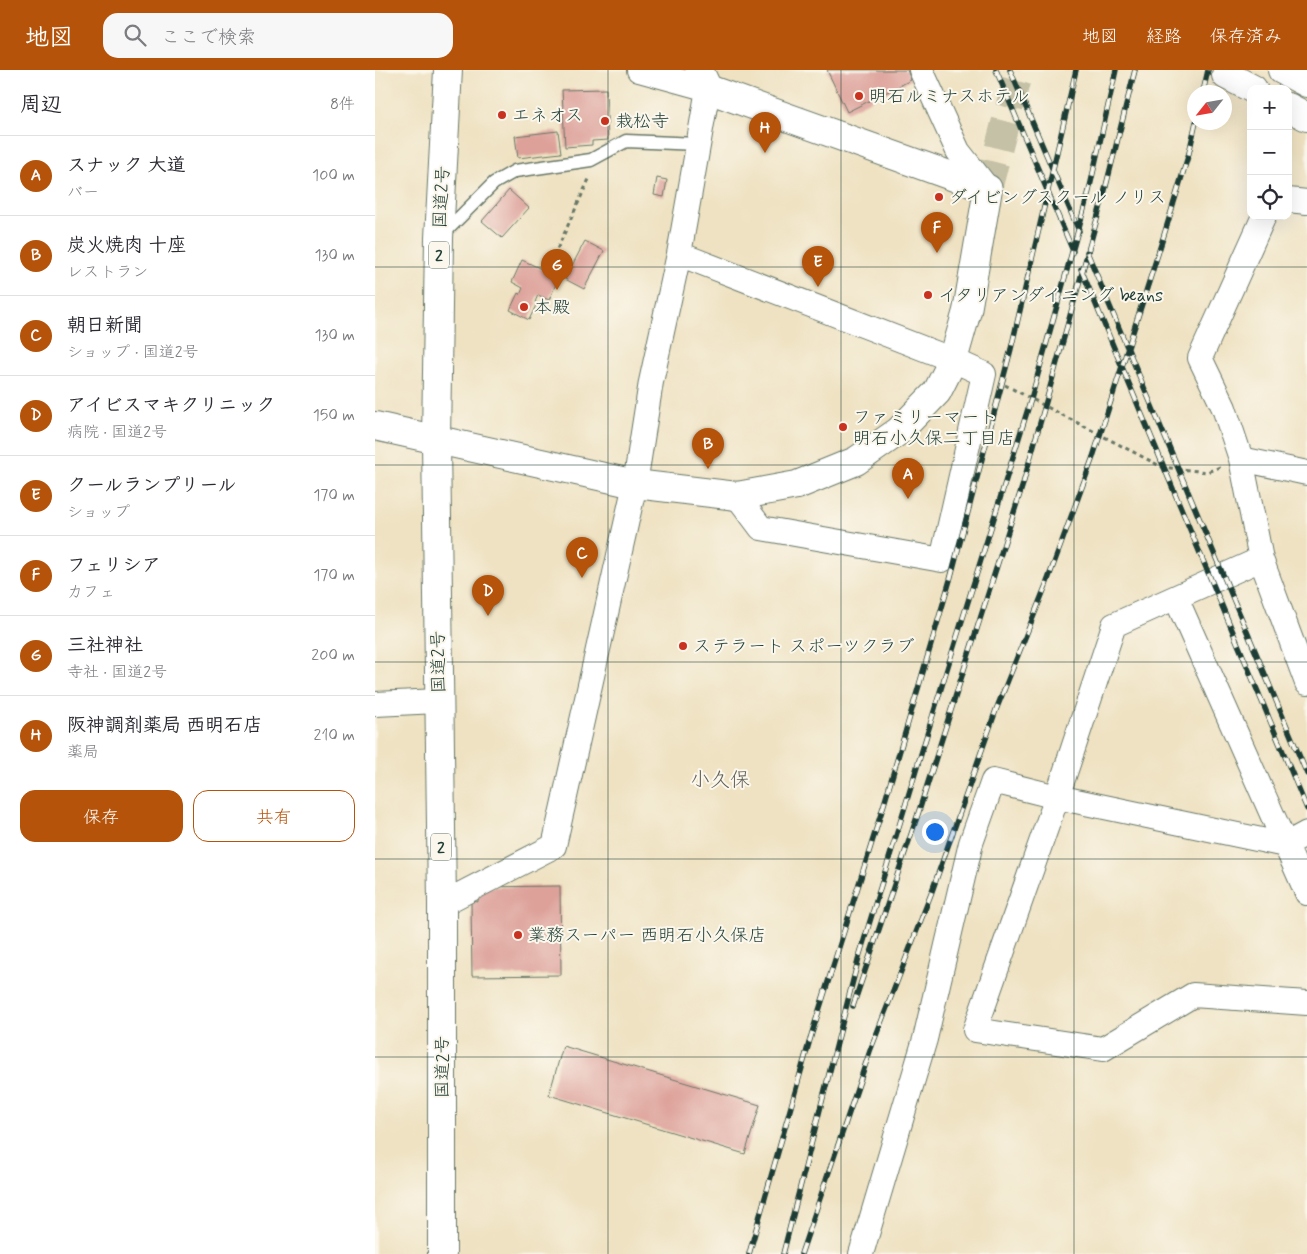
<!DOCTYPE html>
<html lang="ja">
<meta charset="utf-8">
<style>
:root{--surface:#fff;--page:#f7f7f7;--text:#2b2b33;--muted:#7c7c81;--line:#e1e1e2;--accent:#b45309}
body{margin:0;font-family:Mynerve,"Klee One",sans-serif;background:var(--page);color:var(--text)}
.controls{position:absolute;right:15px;top:15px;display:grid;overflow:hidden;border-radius:10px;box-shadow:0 5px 20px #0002}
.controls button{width:45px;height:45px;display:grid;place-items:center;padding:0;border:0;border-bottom:1px solid var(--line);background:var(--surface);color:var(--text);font:25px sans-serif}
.compass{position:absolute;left:812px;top:15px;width:45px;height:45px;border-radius:50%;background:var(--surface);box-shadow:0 5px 20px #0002;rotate:239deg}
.you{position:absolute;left:559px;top:761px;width:18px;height:18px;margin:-12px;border:4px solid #fff;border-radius:50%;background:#1a73e8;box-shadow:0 0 0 8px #1a73e833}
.badge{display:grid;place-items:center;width:32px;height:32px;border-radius:50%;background:var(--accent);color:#fff;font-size:16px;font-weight:700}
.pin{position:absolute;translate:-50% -41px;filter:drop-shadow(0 1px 2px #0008)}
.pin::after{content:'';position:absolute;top:26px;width:18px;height:15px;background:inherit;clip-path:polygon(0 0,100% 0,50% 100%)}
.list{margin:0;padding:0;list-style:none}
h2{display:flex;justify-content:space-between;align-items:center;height:65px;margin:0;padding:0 20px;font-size:21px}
h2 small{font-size:16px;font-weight:400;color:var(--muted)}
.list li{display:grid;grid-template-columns:32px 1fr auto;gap:15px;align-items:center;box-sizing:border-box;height:80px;padding:0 20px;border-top:1px solid var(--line)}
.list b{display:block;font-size:19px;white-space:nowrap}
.list p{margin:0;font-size:16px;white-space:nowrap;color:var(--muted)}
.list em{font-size:16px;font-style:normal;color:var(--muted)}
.actions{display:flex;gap:10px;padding:15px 20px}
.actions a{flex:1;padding:11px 0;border:1px solid var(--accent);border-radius:15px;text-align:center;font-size:18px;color:var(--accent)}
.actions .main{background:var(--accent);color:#fff}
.icon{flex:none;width:28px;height:28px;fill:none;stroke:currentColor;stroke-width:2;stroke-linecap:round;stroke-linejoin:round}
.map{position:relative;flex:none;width:932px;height:1184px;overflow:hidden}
header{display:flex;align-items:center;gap:30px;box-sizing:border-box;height:70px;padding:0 25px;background:var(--accent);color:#fff}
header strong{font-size:24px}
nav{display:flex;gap:28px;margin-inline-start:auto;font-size:18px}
.search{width:350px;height:45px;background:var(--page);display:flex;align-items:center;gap:12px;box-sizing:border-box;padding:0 18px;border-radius:15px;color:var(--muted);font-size:19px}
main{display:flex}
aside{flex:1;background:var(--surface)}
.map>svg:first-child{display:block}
</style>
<header>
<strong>地図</strong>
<div class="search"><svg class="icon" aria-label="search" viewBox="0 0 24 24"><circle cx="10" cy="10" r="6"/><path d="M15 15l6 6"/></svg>ここで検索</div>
<nav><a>地図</a><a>経路</a><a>保存済み</a></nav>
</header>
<main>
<aside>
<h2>周辺<small>8件</small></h2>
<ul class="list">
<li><span class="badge">A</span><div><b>スナック 大道</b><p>バー</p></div><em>100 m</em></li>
<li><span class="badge">B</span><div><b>炭火焼肉 十座</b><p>レストラン</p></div><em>130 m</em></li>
<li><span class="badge">C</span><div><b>朝日新聞</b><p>ショップ · 国道2号</p></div><em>130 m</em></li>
<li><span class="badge">D</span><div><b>アイビスマキクリニック</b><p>病院 · 国道2号</p></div><em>150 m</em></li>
<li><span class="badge">E</span><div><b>クールランプリール</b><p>ショップ</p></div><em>170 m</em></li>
<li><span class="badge">F</span><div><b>フェリシア</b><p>カフェ</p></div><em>170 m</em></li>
<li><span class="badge">G</span><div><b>三社神社</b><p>寺社 · 国道2号</p></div><em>200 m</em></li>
<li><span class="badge">H</span><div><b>阪神調剤薬局 西明石店</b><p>薬局</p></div><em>210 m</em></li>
</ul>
<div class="actions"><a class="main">保存</a><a>共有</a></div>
</aside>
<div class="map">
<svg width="932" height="1184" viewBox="0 0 932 1184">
<rect width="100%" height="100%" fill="#fbf7ec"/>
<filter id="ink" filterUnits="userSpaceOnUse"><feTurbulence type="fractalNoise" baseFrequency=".02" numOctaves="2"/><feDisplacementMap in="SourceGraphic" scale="10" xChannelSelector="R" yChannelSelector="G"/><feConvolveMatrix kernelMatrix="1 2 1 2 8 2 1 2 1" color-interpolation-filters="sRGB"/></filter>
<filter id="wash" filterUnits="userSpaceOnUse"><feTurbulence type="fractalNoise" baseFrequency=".0096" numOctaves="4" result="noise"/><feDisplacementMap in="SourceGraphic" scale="20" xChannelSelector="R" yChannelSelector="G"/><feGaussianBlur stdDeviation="1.12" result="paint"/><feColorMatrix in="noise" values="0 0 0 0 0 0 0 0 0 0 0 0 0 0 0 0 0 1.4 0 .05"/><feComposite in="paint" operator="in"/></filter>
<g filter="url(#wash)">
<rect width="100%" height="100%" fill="#efe2c2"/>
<g id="blocks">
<path fill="#dda19a" d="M 452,0 L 532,0 L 536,10 L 472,42 Z
M 231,19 L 233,70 L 217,71 L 217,75 L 190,77 L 187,20 Z
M 183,61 L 186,83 L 143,88 L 140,66 Z
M 282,108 L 292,110 L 289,127 L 279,125 Z
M 134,120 L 154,138 L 127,168 L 107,151 Z
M 210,171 L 229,181 L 209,219 L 190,209 Z
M 147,190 L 184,207 L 174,230 L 163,225 L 160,232 L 162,233 L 154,250 L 135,240 L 143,223 L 145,225 L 148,218 L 137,212 Z
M 185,816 L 186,905 L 97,906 L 96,831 L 103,832 L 103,817 Z
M 188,976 L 385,1035 L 370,1084 L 174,1025 Z"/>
</g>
</g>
<g filter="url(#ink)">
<use href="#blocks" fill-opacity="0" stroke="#687766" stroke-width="1"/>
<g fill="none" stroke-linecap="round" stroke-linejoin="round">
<path stroke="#c5c1a6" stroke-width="28" stroke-dasharray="28 14" stroke-linecap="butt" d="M 613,119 L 644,0"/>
<g stroke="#687766" stroke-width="15">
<path id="lane" d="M 66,166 L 119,113 L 140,101 L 216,90 L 251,71 L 323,74"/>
</g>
<g stroke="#687766" stroke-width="26">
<path id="street" d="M 546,0 L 583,81 L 613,119
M 913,130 L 932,132
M 889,146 L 825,288 L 849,338 L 866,389 L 886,489 L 932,613
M 304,184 L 578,290 L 609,304 L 567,490 L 386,458 L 362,426
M 866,389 L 932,403
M 886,489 L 739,555 L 682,727 L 600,960 L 728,979 L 818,925 L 932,933
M 801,528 L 932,823
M 0,634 L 63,631
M 67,834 L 179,776 L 260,414 L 276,312 L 304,184 L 333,19 L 264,0
M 486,1184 L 550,969 L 596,773 L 618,711 L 682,727 L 910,775 L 932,763"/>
</g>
<g stroke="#687766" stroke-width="30">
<path id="secondary" d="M 0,356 L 260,414 L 362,426 L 422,415 L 481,391 L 524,361 L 562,322 L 578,290 L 592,241 L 613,119 L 333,19 L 324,0"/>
</g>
<g stroke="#687766" stroke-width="30">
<path id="highway" d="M 907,0 L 932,13
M 851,5 L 878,19
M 913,37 L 932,47
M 67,1184 L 67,834 L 61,371 L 64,168 L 73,0"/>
</g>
<path stroke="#687766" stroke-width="3" stroke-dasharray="4 4" stroke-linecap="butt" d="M 179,186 L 215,107
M 630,315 L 787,397 L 832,402 L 845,397"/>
<use href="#lane" stroke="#fff" stroke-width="12"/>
<use href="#street" stroke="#fff" stroke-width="24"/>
<use href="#secondary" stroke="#fff" stroke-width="28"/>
<use href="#highway" stroke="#fff" stroke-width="28"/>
<g stroke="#1f3d34" stroke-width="5.5">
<path id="rail" d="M 621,0 L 698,181
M 635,0 L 704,161
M 828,22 L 833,0
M 712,182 L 932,704
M 706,199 L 932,739
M 478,936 L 543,744 L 648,414 L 729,124 L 760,0
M 374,1184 L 436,966 L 510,731 L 575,510 L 636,279 L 701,0
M 408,1184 L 484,887 L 572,599 L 656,329 L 714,121 L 741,0
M 426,1184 L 495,981 L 556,824 L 621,640 L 671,515 L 718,387 L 789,165 L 814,83 L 821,52"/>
</g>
<use href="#rail" stroke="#fbf7ec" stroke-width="4" stroke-dasharray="11" stroke-linecap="butt"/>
</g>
</g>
<path fill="none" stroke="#1f3d34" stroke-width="1" stroke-opacity="0.55" d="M 233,0 L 233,1184M 466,0 L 466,1184M 699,0 L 699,1184M 0,197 L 932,197M 0,395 L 932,395M 0,592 L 932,592M 0,789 L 932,789M 0,987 L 932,987"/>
<g fill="#c8321e" stroke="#fbf7ec" stroke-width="2">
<circle cx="484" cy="26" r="5"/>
<circle cx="127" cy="45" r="5"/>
<circle cx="230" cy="51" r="5"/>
<circle cx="564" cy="127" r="5"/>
<circle cx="553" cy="225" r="5"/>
<circle cx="149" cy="237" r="5"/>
<circle cx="468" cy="357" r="5"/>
<circle cx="308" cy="576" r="5"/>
<circle cx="143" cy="865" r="5"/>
</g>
<g text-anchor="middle" stroke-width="4" stroke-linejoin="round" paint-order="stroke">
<g fill="#fbf7ec" stroke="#61756b" stroke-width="1">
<rect x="54" y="171.5" width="20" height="27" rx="4"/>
<rect x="56" y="763.5" width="20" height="27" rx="4"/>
</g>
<g font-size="16" font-weight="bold" fill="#1f3d34">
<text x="64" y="191">2</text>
<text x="66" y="783">2</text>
</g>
<g font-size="18" fill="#1f3d34" stroke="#fbf7ec" text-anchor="start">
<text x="494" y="32">明石ルミナスホテル</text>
<text x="137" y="51">エネオス</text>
<text x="240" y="57">栽松寺</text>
<text x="574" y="133">ダイビングスクール ノリス</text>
<text x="563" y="231">イタリアンダイニング beans</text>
<text x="159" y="243">本殿</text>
<text x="478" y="353">ファミリーマート<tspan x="478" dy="21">明石小久保二丁目店</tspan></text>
<text x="318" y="582">ステラート スポーツクラブ</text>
<text x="153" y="871">業務スーパー 西明石小久保店</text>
</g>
<g font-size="18" fill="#1f3d34" stroke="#fbf7ec">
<text transform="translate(66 127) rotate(-87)" y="6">国道2号</text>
<text transform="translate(63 592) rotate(-91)" y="6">国道2号</text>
<text transform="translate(67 997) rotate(-90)" y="6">国道2号</text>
</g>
<g font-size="20" fill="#626058" stroke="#fbf7ec">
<text x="345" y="716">小久保</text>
</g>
</g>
</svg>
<div class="controls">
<button>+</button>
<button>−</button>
<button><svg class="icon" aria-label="locate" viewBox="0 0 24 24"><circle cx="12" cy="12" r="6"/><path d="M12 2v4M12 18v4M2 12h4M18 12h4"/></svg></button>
</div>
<svg class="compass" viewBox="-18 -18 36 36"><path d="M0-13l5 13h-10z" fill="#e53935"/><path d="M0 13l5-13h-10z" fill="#7c7c81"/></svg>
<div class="you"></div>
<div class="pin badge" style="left:533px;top:429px">A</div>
<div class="pin badge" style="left:333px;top:399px">B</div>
<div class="pin badge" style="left:207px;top:508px">C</div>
<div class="pin badge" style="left:113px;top:546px">D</div>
<div class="pin badge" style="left:443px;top:217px">E</div>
<div class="pin badge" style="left:562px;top:183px">F</div>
<div class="pin badge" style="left:182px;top:220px">G</div>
<div class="pin badge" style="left:390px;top:83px">H</div>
</div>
</main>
